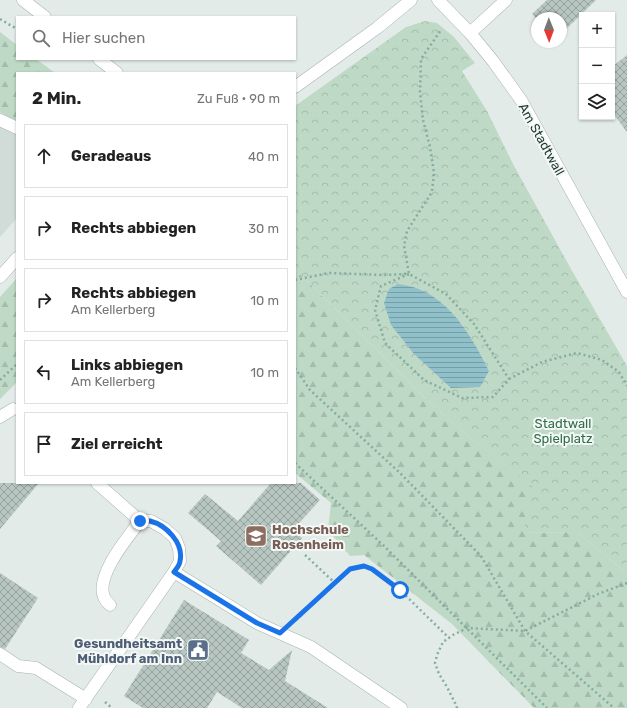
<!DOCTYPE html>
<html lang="de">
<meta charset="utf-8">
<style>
:root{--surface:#fff;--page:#f6f6f6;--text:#222;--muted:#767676;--line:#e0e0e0}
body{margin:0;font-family:Rubik,sans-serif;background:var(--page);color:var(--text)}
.controls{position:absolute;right:12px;top:12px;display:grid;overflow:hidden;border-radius:0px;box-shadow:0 1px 3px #0004}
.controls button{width:36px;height:36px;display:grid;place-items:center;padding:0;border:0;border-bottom:1px solid var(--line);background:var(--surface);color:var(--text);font:20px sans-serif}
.compass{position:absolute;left:531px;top:12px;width:36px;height:36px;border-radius:50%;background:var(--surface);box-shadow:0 1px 3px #0004;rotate:179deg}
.stop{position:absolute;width:12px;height:12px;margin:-9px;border:3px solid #1a73e8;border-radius:50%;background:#fff}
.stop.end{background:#1a73e8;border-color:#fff;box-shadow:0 1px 4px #0008}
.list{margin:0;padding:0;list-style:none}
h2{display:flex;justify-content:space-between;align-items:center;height:52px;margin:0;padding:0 16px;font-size:17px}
h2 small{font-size:13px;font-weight:400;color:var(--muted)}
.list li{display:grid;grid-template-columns:26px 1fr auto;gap:12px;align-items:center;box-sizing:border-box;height:64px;margin:0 8px 8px;padding:0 8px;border:1px solid var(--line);border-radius:0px}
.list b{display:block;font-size:15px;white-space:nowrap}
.list p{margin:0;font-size:13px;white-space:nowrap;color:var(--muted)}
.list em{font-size:13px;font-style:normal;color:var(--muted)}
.icon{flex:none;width:22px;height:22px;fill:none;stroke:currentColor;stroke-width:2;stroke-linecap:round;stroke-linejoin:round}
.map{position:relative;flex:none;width:627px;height:708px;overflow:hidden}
.search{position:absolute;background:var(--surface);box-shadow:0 1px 3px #0004;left:16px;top:16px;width:280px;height:44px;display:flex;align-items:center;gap:10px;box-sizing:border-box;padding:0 14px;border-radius:0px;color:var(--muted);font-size:15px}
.panel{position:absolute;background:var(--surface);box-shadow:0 1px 3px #0004;left:16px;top:72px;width:280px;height:412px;border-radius:0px}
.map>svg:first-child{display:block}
</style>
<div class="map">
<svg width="627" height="708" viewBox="0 0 627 708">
<defs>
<pattern id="forest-firs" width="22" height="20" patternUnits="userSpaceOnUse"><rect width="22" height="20" fill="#bedac6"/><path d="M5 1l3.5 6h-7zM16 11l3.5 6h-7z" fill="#a3bcab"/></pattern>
<pattern id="park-crowns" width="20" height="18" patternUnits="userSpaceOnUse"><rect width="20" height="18" fill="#bedac6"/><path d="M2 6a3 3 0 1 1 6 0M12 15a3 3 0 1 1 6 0" fill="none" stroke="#a3bcab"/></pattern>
<pattern id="water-rules" width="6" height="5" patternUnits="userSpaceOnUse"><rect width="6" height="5" fill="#90c1cb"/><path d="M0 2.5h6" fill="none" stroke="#759ea6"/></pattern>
<pattern id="building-cross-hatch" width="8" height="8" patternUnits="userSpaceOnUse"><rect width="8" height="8" fill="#b8c6c1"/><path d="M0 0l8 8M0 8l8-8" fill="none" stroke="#95a29e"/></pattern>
</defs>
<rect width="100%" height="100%" fill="#e3ebe8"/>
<path fill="#d1dbd7" d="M 0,112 L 17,122 L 17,218 L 0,237 Z"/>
<path fill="url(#forest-firs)" d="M 0,32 L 17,45 L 17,59 L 36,59 L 55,73 L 17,73 L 17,122 L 0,112 Z
M 295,269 L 423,396 L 469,437 L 534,487 L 524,533 L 578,532 L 627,574 L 627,708 L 534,708 L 452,624 L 364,555 L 350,556 L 328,530 L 331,503 L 295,473 Z
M 17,278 L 17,382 L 0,399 L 0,297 Z"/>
<path fill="url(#park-crowns)" d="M 425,21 L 437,23 L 454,37 L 475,63 L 462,71 L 487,111 L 513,164 L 571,269 L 627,366 L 627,574 L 578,532 L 523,533 L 533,487 L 469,437 L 423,396 L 295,269 L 295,106 L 406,27 Z"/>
<path fill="url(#water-rules)" d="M 398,284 C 404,285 411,286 416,288 C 452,301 473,339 489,371 L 480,387 L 451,388 L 414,354 L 391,325 L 384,303 L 389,289 Z"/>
<path fill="url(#building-cross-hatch)" d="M 547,0 L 596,0 L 561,34 L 561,18 L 537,18 L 537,19 L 532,14 Z
M 627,55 L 627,132 L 612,112 L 612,67 Z
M 0,483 L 39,483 L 0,529 Z
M 271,483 L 301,483 L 320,500 L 293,530 L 302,538 L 261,585 L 216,546 L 221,541 L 188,513 L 205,494 L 238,521 Z
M 0,573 L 38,598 L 5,649 L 0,647 Z
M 184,600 L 249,640 L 241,653 L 269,670 L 292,650 L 285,681 L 328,708 L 242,708 L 217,692 L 207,708 L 143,708 L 124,696 Z"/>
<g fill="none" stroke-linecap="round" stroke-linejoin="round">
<g stroke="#a6b3af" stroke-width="13">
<path id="minor" d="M 23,0 L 45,17
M 438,0 L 470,33 L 493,61 L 521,100 L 627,292
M 470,33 L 506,0
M 99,59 L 117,73
M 295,87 L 377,28 L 411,0
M 0,120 L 17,128
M 0,277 L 17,258
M 0,417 L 13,409
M 174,572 L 257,623 L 311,647 L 401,708
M 110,605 C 108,603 105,600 104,597 C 95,576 128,537 140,521
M 0,654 L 18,666 L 36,668 L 86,699
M 79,708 L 174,572 L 180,561 L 179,548 L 175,538 L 165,529 L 151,521 L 140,521 L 97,483"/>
</g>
<path stroke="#86aca0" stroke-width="2.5" stroke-dasharray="2 3" stroke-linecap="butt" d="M 0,19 L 17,29
M 409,274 L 381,286 L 375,310 L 385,343 L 424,380 L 462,398 L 493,397 L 509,379 L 474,324 L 446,294 L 409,274 L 404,246 L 407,231 L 432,192 L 434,173 L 430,147 L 423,120 L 420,92 L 421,59 L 441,30
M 295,280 L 329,273 L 383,275 L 407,274
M 295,368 L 310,390 L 400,473 L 481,556 L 525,631 L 614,708
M 509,379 L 542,362 L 577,353 L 602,360 L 619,372 L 627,386
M 0,380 L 17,364
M 295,463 L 383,545 L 547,708
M 305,555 L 335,583
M 296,620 L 350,569 L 363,566 L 372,569 L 400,590 L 449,638
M 105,702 L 112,708
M 456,708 L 457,707 L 447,687 L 439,674 L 435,663 L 437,655 L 443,642 L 453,635 L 467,628 L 525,631 L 598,594 L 627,583"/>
<use href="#minor" stroke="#fff" stroke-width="12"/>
</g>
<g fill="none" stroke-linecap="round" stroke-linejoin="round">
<path stroke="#1a73e8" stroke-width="5" d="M 140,521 C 143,521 147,521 150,521 C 166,525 184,543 180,561 C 180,565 176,569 174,572 L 257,623 L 280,633 L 350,569 L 364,566 L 372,569 L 400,590"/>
</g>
<defs>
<g id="university-square" transform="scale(1.15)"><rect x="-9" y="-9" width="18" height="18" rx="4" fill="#8d6e63" stroke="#f3f8f6"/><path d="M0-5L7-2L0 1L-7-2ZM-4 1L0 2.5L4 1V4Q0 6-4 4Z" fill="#fff"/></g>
<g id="civic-square" transform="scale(1.15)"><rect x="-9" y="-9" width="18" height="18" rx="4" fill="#5c6f8a" stroke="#f3f8f6"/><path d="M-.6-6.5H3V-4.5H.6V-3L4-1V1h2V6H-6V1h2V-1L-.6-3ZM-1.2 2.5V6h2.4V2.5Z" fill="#fff"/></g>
</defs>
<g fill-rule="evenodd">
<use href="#university-square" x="256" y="536"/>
<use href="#civic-square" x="198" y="650"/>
</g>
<g text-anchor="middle" stroke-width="4" stroke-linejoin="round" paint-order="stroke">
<g font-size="13" fill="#243b35" stroke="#f3f8f6">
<text transform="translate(542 139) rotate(61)" y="5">Am Stadtwall</text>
</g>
<g font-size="13" fill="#326d4a" stroke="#f3f8f6">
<text x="563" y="428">Stadtwall<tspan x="563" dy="15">Spielplatz</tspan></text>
</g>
<g font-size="13" font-weight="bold" fill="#785e54" stroke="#f3f8f6" text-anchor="start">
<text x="272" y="534">Hochschule<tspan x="272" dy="15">Rosenheim</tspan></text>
</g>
<g font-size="13" font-weight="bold" fill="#4e5e75" stroke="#f3f8f6" text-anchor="end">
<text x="182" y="648">Gesundheitsamt<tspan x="182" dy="15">Mühldorf am Inn</tspan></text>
</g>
</g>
</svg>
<div class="controls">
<button>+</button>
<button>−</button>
<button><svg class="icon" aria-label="layers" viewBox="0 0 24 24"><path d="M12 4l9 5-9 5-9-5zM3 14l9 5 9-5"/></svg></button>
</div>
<svg class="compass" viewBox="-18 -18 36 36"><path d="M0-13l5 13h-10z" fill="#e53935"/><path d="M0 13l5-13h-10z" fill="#767676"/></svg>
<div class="stop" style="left:400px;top:590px"></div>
<div class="stop end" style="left:140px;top:521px"></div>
<div class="search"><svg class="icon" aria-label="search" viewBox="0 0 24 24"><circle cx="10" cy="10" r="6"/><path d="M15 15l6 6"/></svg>Hier suchen</div>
<section class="panel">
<h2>2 Min.<small>Zu Fuß · 90 m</small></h2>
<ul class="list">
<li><svg class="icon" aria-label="ahead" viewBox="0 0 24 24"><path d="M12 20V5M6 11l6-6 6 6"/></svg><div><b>Geradeaus</b></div><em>40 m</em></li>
<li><svg class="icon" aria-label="right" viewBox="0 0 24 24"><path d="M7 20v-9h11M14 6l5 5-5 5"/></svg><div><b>Rechts abbiegen</b></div><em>30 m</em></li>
<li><svg class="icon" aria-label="right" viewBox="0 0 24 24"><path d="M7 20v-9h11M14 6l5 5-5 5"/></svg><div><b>Rechts abbiegen</b><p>Am Kellerberg</p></div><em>10 m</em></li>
<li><svg class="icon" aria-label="left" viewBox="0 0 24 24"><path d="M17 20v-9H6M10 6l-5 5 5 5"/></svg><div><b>Links abbiegen</b><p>Am Kellerberg</p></div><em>10 m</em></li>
<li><svg class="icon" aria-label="arrive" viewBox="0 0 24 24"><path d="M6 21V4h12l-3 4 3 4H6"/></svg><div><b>Ziel erreicht</b></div></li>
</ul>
</section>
</div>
